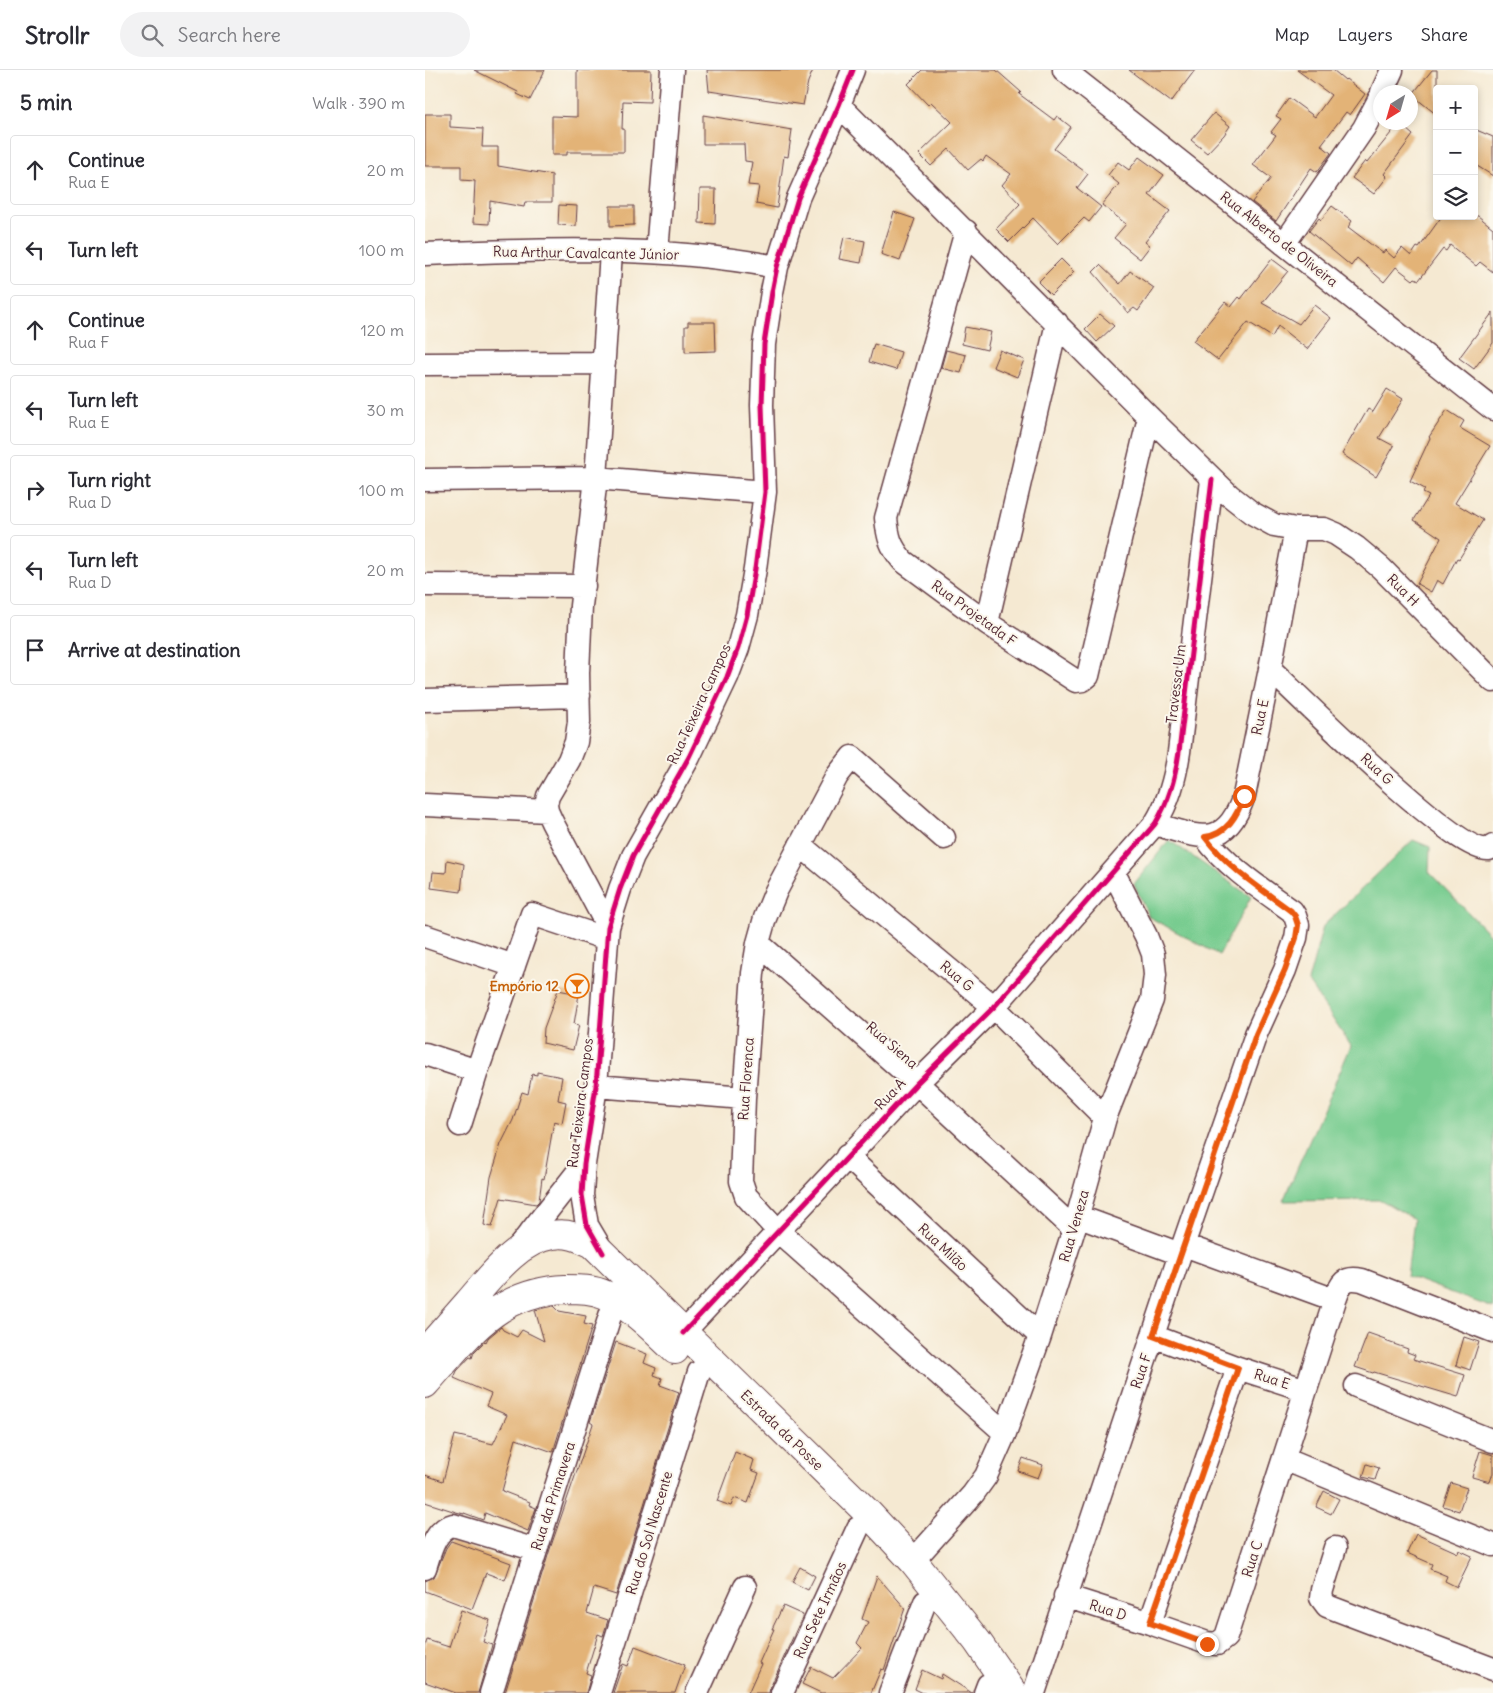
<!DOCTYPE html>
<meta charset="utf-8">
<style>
:root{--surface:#fff;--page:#f2f2f3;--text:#2b2b33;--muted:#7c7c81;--line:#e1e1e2}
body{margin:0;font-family:Delius,sans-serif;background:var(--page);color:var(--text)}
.controls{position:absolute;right:15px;top:15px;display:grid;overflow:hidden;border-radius:5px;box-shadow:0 2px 8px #0003}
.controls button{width:45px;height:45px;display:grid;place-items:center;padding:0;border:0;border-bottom:1px solid var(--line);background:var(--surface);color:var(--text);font:25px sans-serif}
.compass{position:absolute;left:948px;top:15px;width:45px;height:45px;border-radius:50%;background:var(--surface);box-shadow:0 2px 8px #0003;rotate:217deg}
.stop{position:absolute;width:15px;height:15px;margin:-11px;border:4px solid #ea580c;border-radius:50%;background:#fff}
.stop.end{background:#ea580c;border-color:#fff;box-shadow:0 1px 5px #0008}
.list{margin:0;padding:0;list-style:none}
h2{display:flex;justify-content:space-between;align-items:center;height:65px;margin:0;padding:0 20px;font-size:21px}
h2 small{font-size:16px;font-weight:400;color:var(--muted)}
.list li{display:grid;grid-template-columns:32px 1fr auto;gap:15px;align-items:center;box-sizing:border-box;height:70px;margin:0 10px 10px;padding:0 10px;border:1px solid var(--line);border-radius:5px}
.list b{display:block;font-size:19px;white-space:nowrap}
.list p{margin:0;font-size:16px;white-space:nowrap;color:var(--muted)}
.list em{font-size:16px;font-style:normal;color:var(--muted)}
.icon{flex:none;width:28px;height:28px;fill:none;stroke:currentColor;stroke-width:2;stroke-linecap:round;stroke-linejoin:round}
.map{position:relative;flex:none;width:1068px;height:1623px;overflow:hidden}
header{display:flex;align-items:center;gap:30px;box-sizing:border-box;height:70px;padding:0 25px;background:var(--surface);border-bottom:1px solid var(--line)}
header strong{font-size:24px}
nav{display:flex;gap:28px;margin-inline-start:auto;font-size:18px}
.search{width:350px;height:45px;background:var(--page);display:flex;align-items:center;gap:12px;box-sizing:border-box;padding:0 18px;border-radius:28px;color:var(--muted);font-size:19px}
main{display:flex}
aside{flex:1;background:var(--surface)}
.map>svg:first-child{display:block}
</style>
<header>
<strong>Strollr</strong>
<div class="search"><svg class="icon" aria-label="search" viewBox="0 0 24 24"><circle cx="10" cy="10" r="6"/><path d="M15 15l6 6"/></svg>Search here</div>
<nav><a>Map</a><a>Layers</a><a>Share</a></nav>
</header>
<main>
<aside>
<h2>5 min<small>Walk · 390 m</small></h2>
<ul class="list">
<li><svg class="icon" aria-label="ahead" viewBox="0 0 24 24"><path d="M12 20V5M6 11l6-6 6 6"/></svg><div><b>Continue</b><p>Rua E</p></div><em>20 m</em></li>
<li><svg class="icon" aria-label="left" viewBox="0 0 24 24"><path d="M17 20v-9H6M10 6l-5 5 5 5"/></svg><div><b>Turn left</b></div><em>100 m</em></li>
<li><svg class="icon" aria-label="ahead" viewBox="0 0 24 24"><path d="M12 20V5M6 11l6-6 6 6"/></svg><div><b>Continue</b><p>Rua F</p></div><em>120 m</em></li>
<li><svg class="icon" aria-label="left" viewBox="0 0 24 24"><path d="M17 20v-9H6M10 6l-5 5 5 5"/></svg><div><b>Turn left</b><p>Rua E</p></div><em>30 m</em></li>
<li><svg class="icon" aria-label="right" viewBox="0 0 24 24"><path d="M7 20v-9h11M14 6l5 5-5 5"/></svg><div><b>Turn right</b><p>Rua D</p></div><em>100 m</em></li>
<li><svg class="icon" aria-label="left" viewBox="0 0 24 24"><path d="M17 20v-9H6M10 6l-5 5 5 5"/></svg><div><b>Turn left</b><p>Rua D</p></div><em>20 m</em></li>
<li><svg class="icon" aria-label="arrive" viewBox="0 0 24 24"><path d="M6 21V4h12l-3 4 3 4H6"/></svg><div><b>Arrive at destination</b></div></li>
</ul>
</aside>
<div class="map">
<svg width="1068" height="1623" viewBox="0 0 1068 1623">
<rect width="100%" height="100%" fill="#fbf7ec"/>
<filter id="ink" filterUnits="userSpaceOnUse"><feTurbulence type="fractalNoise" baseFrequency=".02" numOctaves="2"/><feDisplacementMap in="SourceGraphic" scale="10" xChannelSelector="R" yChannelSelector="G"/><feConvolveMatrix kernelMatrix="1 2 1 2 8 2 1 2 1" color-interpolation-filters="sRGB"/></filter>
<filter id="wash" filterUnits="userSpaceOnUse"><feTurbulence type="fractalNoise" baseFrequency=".0096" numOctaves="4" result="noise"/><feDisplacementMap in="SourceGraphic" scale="20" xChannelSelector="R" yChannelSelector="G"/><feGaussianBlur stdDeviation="1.12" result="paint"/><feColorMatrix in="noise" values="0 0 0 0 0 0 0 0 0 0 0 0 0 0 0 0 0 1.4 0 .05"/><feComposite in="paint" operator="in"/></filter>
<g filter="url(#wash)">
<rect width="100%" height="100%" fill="#f5e9d2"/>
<path fill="#77cc8f" stroke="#60765d" d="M 744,770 L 826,827 L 794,885 L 724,847 L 709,814 Z
M 988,770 L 1005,777 L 1004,802 L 1068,868 L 1068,1238 L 982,1206 L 989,1149 L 956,1130 L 858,1131 L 926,976 L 883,912 L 898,856 Z"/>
<g id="blocks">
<path fill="#e3b377" d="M 49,0 L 120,0 L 105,30 L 92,24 L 93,22 Z
M 152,0 L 226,0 L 225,32 L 198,31 L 197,59 L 199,59 L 199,82 L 142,82 L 142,85 L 127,85 L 127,46 L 152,47 Z
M 282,0 L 388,0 L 383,12 L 378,35 L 284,21 Z
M 497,0 L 571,0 L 596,22 L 594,24 L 629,50 L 632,46 L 646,57 L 629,79 L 663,104 L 652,118 L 676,137 L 664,152 L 659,148 L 633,174 L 608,148 L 584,172 L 571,159 L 595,134 L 577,115 L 586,104 L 561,86 L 558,91 L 556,89 L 543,100 L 524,79 L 506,96 L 494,84 L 527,52 L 506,32 L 503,35 L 483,14 Z
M 704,0 L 770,0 L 746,32 Z
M 872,0 L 908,0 L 920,10 L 921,9 L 940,24 L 925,45 L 921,42 L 896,75 L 906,83 L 892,102 L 886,98 L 851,151 L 827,132 L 846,108 L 828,95 L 851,65 L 846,62 L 856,49 L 851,46 L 864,28 L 890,47 L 906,25 Z
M 1007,0 L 1012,0 L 1012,45 L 987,25 Z
M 789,43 L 805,56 L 799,65 L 782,83 L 766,70 Z
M 0,44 L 25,44 L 25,57 L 58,59 L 57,77 L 73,77 L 73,96 L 127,105 L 127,132 L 100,132 L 99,137 L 65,131 L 64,154 L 48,153 L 50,111 L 36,110 L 36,96 L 0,96 Z
M 278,45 L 367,60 L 363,87 L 359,86 L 352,138 L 331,134 L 334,116 L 323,115 L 327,92 L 320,91 L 319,74 L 278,74 Z
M 974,53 L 988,65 L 959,104 L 962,107 L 949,124 L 927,108 L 940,91 L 942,93 Z
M 1049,59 L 1068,67 L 1068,106 L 1049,94 Z
M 714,87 L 739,105 L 724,125 L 745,141 L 720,172 L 725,176 L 715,189 L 689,168 L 701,154 L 677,135 L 694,114 L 683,105 L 693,92 L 704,100 Z
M 275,119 L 291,119 L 290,154 L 274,153 Z
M 134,135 L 152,136 L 151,156 L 133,155 Z
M 185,136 L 209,136 L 209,155 L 185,156 Z
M 907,136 L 927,151 L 923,157 L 952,179 L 958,183 L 960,180 L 969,188 L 977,178 L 986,186 L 992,177 L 994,178 L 1017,146 L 1053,146 L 1068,158 L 1068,202 L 1055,192 L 1051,196 L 1025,175 L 1021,181 L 1018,179 L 994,210 L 990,208 L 988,210 L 971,197 L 959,212 L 932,188 L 926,196 L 884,161 L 894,148 L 896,150 Z
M 469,142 L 490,149 L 475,191 L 456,184 Z
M 419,167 L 440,171 L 436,193 L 414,189 Z
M 636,189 L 649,202 L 626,225 L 613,212 Z
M 847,189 L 863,201 L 837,233 L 874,254 L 889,235 L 906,248 L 882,279 L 853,256 L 847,267 L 823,252 L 793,290 L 768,271 L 800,232 L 806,237 L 814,227 L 816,229 Z
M 675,195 L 695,214 L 705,201 L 729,218 L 713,241 L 709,238 L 703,243 L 668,202 Z
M 1068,242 L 1068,273 L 1049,299 L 1034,288 Z
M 675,244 L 689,256 L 672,272 L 660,259 Z
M 263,252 L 290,252 L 291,281 L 260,282 L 260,256 L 263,256 Z
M 540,257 L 566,262 L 562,280 L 537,274 Z
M 449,274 L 476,282 L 471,300 L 444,292 Z
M 521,280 L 541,285 L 536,303 L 516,298 Z
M 575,280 L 599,290 L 592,307 L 568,297 Z
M 962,319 L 978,329 L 954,368 L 969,376 L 951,407 L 917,384 L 943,339 L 948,342 Z
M 1022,340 L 1039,351 L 1035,358 L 1065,376 L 1030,433 L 1058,450 L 1034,489 L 1032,488 L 1018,514 L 1012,510 L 1006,522 L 992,514 L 1016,468 L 989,450 L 1004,426 L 998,423 L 1000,419 L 985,411 L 1005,368 L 1004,367 Z
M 22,790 L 39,794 L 36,822 L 6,818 L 8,802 L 21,803 Z
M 133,920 L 154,924 L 149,954 L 154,955 L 148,980 L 118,973 L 119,958 Z
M 112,1002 L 137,1007 L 133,1030 L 141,1032 L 137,1053 L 129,1051 L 119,1109 L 117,1108 L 114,1131 L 111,1134 L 76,1128 L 67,1157 L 59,1155 L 66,1107 L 76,1074 L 88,1050 L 97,1022 L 103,1024 L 107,1004 L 112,1005 Z
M 129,1236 L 134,1241 L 161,1246 L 159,1254 L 167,1256 L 128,1382 L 91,1369 L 77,1421 L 105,1432 L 104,1435 L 111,1438 L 103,1461 L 60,1443 L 58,1450 L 39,1443 L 39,1444 L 31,1442 L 0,1432 L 0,1405 L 18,1411 L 30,1365 L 68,1374 L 82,1345 L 61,1336 L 66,1324 L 29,1308 L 32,1301 L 45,1287 L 47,1288 L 49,1282 L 60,1271 L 61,1272 L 63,1268 L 76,1257 L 78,1260 L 92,1267 L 97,1260 L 119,1271 L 110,1240 Z
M 943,1263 L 960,1269 L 960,1271 L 983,1279 L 982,1282 L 990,1285 L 988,1289 L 1040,1305 L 1033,1327 L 949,1302 L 948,1303 L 930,1297 Z
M 1039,1267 L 1054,1272 L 1045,1300 L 1031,1295 Z
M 191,1272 L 222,1284 L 219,1293 L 231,1298 L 229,1305 L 237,1308 L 235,1315 L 254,1322 L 191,1525 L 169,1518 L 162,1543 L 183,1550 L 178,1566 L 173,1564 L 161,1603 L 166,1605 L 161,1623 L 80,1623 L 126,1476 L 168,1354 L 165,1352 Z
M 1055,1381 L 1068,1385 L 1068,1403 L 1065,1412 L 1047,1407 Z
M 310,1382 L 329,1390 L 326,1400 L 334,1403 L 323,1433 L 309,1428 L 306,1436 L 292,1431 Z
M 598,1388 L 618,1395 L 613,1408 L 593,1401 Z
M 942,1394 L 954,1398 L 950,1410 L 938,1407 Z
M 1026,1413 L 1042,1418 L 1034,1441 L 1018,1436 Z
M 899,1421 L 914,1429 L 906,1444 L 891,1437 Z
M 991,1464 L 1033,1483 L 1034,1480 L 1047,1486 L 1032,1517 L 1020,1511 L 1022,1506 L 1005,1499 L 1007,1494 L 982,1483 Z
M 26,1471 L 86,1493 L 80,1510 L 61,1503 L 47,1539 L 0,1521 L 0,1511 L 9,1507 L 21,1478 Z
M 375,1497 L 390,1506 L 383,1520 L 367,1512 Z
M 452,1506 L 480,1538 L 459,1600 L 456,1599 L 446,1623 L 396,1623 L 377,1614 L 386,1597 L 408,1608 L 437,1578 L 432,1573 L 443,1552 L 437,1549 Z
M 358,1536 L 378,1545 L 345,1618 L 344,1623 L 323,1623 L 336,1594 L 334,1593 L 349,1559 L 347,1559 Z
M 36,1540 L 65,1550 L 58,1572 L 67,1575 L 53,1623 L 31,1623 L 0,1612 L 0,1577 L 2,1570 L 24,1577 Z
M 210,1576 L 260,1595 L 250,1623 L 188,1623 L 198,1594 L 203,1596 Z
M 497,1600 L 516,1609 L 517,1604 L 547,1623 L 498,1623 L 490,1619 Z"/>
</g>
</g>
<g filter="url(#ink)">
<use href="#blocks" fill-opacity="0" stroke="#643d44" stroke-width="1"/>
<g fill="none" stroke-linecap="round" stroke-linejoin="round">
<g stroke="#643d44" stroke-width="25">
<path id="minor" d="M 639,0 L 1068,339
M 957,22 L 967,0
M 414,35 L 724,347 L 804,425 L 827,443 L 849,455 L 871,459 L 899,459 L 911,464 L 932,478 L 956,498 L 1068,611
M 541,161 L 461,448 C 463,467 465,476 478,491 L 562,553 L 651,611 L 658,610 L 663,606 L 724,347
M 859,174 L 939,58 L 956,26
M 232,182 L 247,0
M 0,184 C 117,179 237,175 352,197
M 0,294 L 179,293
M 0,410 L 171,408 L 340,422
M 0,515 L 159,516
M 562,553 L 632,253
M 845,599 C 875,627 1033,785 1064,779 L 1068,776
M 0,630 L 154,626
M 0,735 L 122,741
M 730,754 C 774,767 800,781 819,726 L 845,599 L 871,459
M 519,768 L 427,687 L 412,706 L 351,821 L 340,848 L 333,873 L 328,903 L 319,1028 L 316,1111 L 321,1126 L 354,1162 L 580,1363
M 375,775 L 569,937 L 680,1048
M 183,857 L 127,752 L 122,741 L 121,734 L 123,726 L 144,690 L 151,672 L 154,652 L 153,603 L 156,536 L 171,408 L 186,182
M 0,866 L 89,896
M 333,873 L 492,1013 L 649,1159
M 0,984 L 52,1001
M 171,1016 L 319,1028
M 35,1055 L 52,1001 L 107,844 L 182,869
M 422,1086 L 615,1266
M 652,1146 L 755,1184
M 759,1175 L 910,1230
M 93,1178 L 159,1094
M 178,1182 L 162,1155 L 157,1125 L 159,1094 L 171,1016 L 183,857 L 195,819 L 208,786 L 264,687 L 302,607 L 313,578 L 322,545 L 330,499 L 340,422 L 337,335 L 339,274 L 347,222 L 352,197 L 373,128 L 414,35 L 428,0
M 258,1263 L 492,1013 L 569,937 L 730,754 C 744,731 750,709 754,682 L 787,410
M 728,1266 L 813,1298 L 881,1320
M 931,1316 L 1068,1371
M 859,1389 L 1068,1475
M 910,1478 L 897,1520 L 896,1528 L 902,1536 L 1068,1599
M 488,1491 L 548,1424 L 561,1406 L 580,1363 L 615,1266 L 649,1159 L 680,1048 L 727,930 L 730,905 L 728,884 L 721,866 L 689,803
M 0,1498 C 5,1482 10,1459 28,1455 L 111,1480
M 640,1526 L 725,1553 L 782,1573 L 792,1574 L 801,1567 L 910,1230 C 916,1214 918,1206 937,1210 L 1068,1261
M 725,1553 L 813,1298
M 66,1623 L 190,1230
M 174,1623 L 274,1302
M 272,1623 L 320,1517
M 357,1623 L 433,1458
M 465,1623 L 500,1532
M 560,1623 L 563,1615
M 609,1623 L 755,1184 L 831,964 L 860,900 L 871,868 L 873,855 L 870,846 L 867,841 C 835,818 803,798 780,767"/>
</g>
<g stroke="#643d44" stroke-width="30">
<path id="major" d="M 0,1282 C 14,1266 29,1249 43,1233 C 65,1208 92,1170 128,1165 C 142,1162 155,1168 168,1174 L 444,1444 L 488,1491 L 552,1571 L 588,1623
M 0,1314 C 42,1267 71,1222 140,1219 C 155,1219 168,1219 181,1225 C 208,1238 229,1260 250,1280"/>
</g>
<use href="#minor" stroke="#fff" stroke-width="22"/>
<use href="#major" stroke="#fff" stroke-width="28"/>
<g stroke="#fbf7ec" stroke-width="8">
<path id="cycleway" d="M 178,1183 L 162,1155 L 157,1125 L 159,1094 L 171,1016 L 183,857 L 195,819 L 208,786 L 264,687 L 302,607 L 313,578 L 322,545 L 330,499 L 340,422 L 337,335 L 339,274 L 347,222 L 352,197 L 373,128 L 414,35 L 428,0
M 258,1263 L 492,1013 L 569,937 L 730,754 C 744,731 750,709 754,682 L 787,410"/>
</g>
<use href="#cycleway" stroke="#d6006c" stroke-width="5"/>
</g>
</g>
<g fill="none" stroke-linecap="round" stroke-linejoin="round" filter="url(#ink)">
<path stroke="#ea580c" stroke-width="6" d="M 782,1574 L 725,1553 L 813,1298 L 728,1266 L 831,964 L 860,900 L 871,868 L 873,855 L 870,846 L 866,841 C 835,818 803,798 780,767 C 802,764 812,746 819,726"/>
</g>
<defs>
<g id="bar-ring" transform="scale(1.25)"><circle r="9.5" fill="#fbf7ec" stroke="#e8710a" stroke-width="1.5"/><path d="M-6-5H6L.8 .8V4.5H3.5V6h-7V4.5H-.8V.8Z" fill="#e8710a"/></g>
</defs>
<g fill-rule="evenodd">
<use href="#bar-ring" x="152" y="916"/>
</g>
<g text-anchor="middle" stroke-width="4" stroke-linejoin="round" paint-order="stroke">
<g font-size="14" fill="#4a1f2b" stroke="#fbf7ec">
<text transform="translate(854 169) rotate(38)" y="5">Rua Alberto de Oliveira</text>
<text transform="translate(161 183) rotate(1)" y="5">Rua Arthur Cavalcante Júnior</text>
<text transform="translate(978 520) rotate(45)" y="5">Rua H</text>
<text transform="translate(549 543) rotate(36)" y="5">Rua Projetada F</text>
<text transform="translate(751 614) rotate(-83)" y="5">Travessa Um</text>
<text transform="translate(274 634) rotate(-65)" y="5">Rua Teixeira Campos</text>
<text transform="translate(835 647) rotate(-78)" y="5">Rua E</text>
<text transform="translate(952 699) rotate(43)" y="5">Rua G</text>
<text transform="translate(532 906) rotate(40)" y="5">Rua G</text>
<text transform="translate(467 975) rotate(41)" y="5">Rua Siena</text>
<text transform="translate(321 1009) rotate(-86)" y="5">Rua Florenca</text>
<text transform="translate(465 1024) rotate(-46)" y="5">Rua A</text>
<text transform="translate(155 1033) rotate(-83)" y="5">Rua Teixeira Campos</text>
<text transform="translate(649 1156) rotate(-74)" y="5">Rua Veneza</text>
<text transform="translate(518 1177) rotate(43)" y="5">Rua Milão</text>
<text transform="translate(716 1301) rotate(-71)" y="5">Rua F</text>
<text transform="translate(847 1309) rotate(18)" y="5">Rua E</text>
<text transform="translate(357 1360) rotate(44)" y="5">Estrada da Posse</text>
<text transform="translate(128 1426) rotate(-72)" y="5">Rua da Primavera</text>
<text transform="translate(224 1463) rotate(-73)" y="5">Rua do Sol Nascente</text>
<text transform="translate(827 1489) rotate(-72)" y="5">Rua C</text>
<text transform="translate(395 1540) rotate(-65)" y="5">Rua Sete Irmãos</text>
<text transform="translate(683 1540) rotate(18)" y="5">Rua D</text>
</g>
<g font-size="14" font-weight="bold" fill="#c56008" stroke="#fbf7ec" text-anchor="end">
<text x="134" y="921">Empório 12</text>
</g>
</g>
</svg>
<div class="controls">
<button>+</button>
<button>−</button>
<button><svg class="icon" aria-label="layers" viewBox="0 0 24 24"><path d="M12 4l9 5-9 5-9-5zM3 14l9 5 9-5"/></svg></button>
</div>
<svg class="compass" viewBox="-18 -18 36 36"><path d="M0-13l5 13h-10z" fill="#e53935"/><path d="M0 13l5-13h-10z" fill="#7c7c81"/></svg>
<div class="stop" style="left:819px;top:726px"></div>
<div class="stop end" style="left:782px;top:1574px"></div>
</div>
</main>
